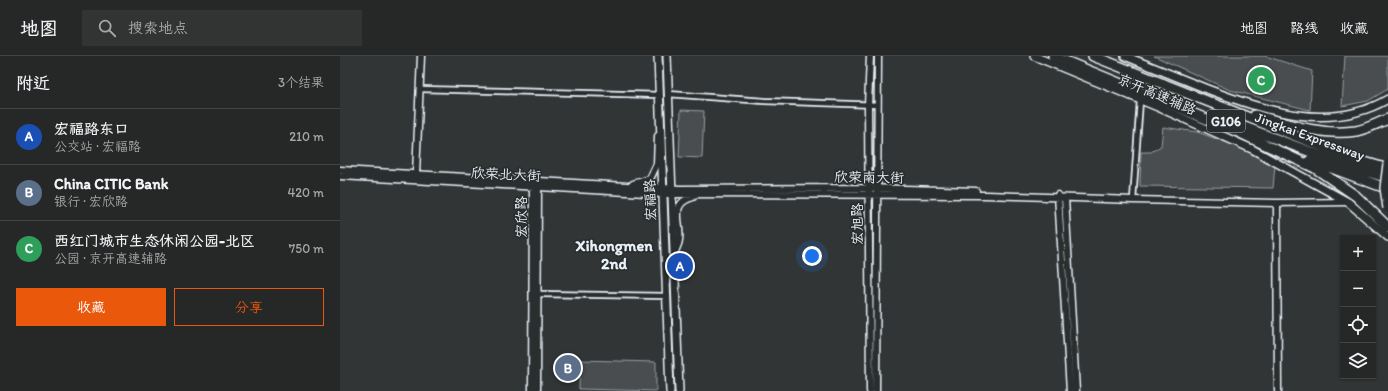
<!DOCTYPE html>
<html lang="zh">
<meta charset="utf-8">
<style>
:root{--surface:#262828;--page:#323434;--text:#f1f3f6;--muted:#a4a6a8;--line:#424445;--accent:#ea580c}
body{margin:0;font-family:Itim,"LXGW WenKai TC",sans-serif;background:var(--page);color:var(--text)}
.controls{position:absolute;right:12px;bottom:12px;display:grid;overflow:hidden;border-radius:0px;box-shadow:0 1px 3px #0004}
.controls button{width:36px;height:36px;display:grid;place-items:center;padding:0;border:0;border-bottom:1px solid var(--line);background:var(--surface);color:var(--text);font:20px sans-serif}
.you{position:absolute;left:472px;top:200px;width:14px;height:14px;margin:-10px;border:3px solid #fff;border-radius:50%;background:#1a73e8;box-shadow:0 0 0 6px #1a73e833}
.badge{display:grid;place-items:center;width:26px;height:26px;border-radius:50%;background:var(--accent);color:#fff;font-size:13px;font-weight:700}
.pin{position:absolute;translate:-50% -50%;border:2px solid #fff;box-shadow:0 1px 4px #0006}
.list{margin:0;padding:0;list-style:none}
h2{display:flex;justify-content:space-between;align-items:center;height:52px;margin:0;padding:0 16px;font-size:17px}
h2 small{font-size:13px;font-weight:400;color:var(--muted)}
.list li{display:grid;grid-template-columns:26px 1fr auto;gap:12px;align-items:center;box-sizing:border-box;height:56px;padding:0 16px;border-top:1px solid var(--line)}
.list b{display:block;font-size:15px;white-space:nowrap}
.list p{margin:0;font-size:13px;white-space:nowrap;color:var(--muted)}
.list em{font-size:13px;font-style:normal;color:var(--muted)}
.actions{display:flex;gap:8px;padding:12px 16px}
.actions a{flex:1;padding:9px 0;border:1px solid var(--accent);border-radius:0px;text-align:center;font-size:14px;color:var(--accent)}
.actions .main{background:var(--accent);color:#fff}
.icon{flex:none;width:22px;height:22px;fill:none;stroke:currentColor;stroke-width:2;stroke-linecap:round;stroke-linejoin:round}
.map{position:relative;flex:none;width:1048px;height:335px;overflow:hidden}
header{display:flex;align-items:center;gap:24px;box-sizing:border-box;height:56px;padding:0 20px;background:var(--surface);border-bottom:1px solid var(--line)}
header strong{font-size:19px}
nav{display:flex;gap:22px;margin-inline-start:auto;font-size:14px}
.search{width:280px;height:36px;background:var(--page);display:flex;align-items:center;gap:10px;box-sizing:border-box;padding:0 14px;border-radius:0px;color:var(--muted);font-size:15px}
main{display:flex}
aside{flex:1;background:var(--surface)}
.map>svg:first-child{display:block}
</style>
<header>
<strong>地图</strong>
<div class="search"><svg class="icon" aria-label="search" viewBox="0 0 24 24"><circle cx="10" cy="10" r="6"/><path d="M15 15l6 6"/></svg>搜索地点</div>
<nav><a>地图</a><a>路线</a><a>收藏</a></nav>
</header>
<main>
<aside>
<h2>附近<small>3个结果</small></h2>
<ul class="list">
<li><span class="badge" style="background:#1a4fb4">A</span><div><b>宏福路东口</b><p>公交站 · 宏福路</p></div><em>210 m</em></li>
<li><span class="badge" style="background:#5c6f8a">B</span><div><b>China CITIC Bank</b><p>银行 · 宏欣路</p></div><em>420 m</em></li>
<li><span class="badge" style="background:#2e9e5b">C</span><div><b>西红门城市生态休闲公园-北区</b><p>公园 · 京开高速辅路</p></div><em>750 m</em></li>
</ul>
<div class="actions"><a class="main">收藏</a><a>分享</a></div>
</aside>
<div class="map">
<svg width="1048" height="335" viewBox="0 0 1048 335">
<rect width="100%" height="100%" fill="#323536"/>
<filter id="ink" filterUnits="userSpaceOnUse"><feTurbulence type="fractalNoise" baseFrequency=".025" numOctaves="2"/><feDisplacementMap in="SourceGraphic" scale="8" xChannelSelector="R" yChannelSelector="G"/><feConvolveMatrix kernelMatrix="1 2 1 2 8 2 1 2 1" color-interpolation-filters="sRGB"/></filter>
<g filter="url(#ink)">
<path fill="#494d4f" stroke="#989fa4" d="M 814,0 L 925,0 L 972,15 L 970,54 L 890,34 Z
M 1005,0 L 1048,0 L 1048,33 L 1028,45 L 1002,50 Z
M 341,54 L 364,55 L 362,102 L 339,101 Z
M 823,71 L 857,76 L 896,90 L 935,109 L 933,132 L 800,130 L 801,96 L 811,96 L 821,90 Z
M 240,304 L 316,306 L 316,335 L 239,333 Z"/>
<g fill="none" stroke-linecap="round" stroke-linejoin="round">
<g stroke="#e8f1f8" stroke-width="8">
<path id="minor" d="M 80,33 L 320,39
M 328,38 L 424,45 L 538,49
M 793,144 L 800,44
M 198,238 L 327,240"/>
</g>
<g stroke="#e8f1f8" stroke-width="9">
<path id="tertiary" d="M 530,0 L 528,50 L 530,335
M 0,114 L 340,133 L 529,132 L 636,135
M 76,118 L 81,0
M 0,120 L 323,138 L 646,139 L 793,144 L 937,147 L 1008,146
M 293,128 L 310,123 L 317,108 L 318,80
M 718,139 L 730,335
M 725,142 L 736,335
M 937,147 L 938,335
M 335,196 C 336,192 339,188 339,184 C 342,166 328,148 353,141
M 192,335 L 193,132 L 195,128
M 197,335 L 198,129
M 536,335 L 538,0"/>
</g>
<g stroke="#e8f1f8" stroke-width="10">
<path id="secondary" d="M 694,0 L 820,52 L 912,93 L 1008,146 L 1048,181
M 785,0 C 812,11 840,22 867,33 C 925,55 990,77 1048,43"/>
</g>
<g stroke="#e8f1f8" stroke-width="10">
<path id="primary" d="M 318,0 L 330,335
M 327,0 L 339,335"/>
</g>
<g stroke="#e8f1f8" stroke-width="12">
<path id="motorway" d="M 713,0 L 898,76 L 975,112 L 1016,140 L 1048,171
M 753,0 L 1011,102 L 1048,113
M 915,59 C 947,68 982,80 1016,75 C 1027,73 1038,67 1048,63
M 886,64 L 1008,110 L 1048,122
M 970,104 L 1048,133"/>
</g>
<use href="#minor" stroke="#2a2d2e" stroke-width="4.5"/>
<use href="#tertiary" stroke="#2a2d2e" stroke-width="6"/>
<use href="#secondary" stroke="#2a2d2e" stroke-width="7"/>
<use href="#primary" stroke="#2a2d2e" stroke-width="7"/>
<use href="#motorway" stroke="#2a2d2e" stroke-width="9"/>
<g stroke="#e8f1f8" stroke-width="12" stroke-linecap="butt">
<path id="motorway-bridge" d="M 1048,108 L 1045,132 L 1048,152"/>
</g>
<use href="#motorway-bridge" stroke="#2a2d2e" stroke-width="9"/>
</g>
</g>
<g text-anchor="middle" stroke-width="3.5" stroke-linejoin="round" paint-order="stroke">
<rect fill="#2a2d2e" stroke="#afb6bb" stroke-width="1" x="867" y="54" width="38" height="22" rx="3"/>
<g font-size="13" font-weight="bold" fill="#e8f1f8">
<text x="886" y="70">G106</text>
</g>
<g font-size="14" fill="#e8f1f8" stroke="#2a2d2e">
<text transform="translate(817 38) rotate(23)" y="5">京开高速辅路</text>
<text transform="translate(970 80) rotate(20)" y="5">Jingkai Expressway</text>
<text transform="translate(166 118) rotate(3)" y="5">欣荣北大街</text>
<text transform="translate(529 121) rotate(1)" y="5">欣荣南大街</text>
<text transform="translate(310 144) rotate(-92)" y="5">宏福路</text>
<text transform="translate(181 161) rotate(-90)" y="5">宏欣路</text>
<text transform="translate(517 168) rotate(-90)" y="5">宏旭路</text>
</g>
<g font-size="16" font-weight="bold" fill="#e8f1f8" stroke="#2a2d2e">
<text x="274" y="195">Xihongmen<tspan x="274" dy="18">2nd</tspan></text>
</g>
</g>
</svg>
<div class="controls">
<button>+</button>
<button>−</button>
<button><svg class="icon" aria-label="locate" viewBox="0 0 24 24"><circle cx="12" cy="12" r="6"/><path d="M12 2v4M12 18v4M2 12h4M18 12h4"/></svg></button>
<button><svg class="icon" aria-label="layers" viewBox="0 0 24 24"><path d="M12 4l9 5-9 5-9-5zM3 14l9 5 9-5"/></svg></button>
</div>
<div class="you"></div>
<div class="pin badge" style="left:340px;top:210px;background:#1a4fb4">A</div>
<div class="pin badge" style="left:228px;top:312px;background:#5c6f8a">B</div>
<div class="pin badge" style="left:921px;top:24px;background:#2e9e5b">C</div>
</div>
</main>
